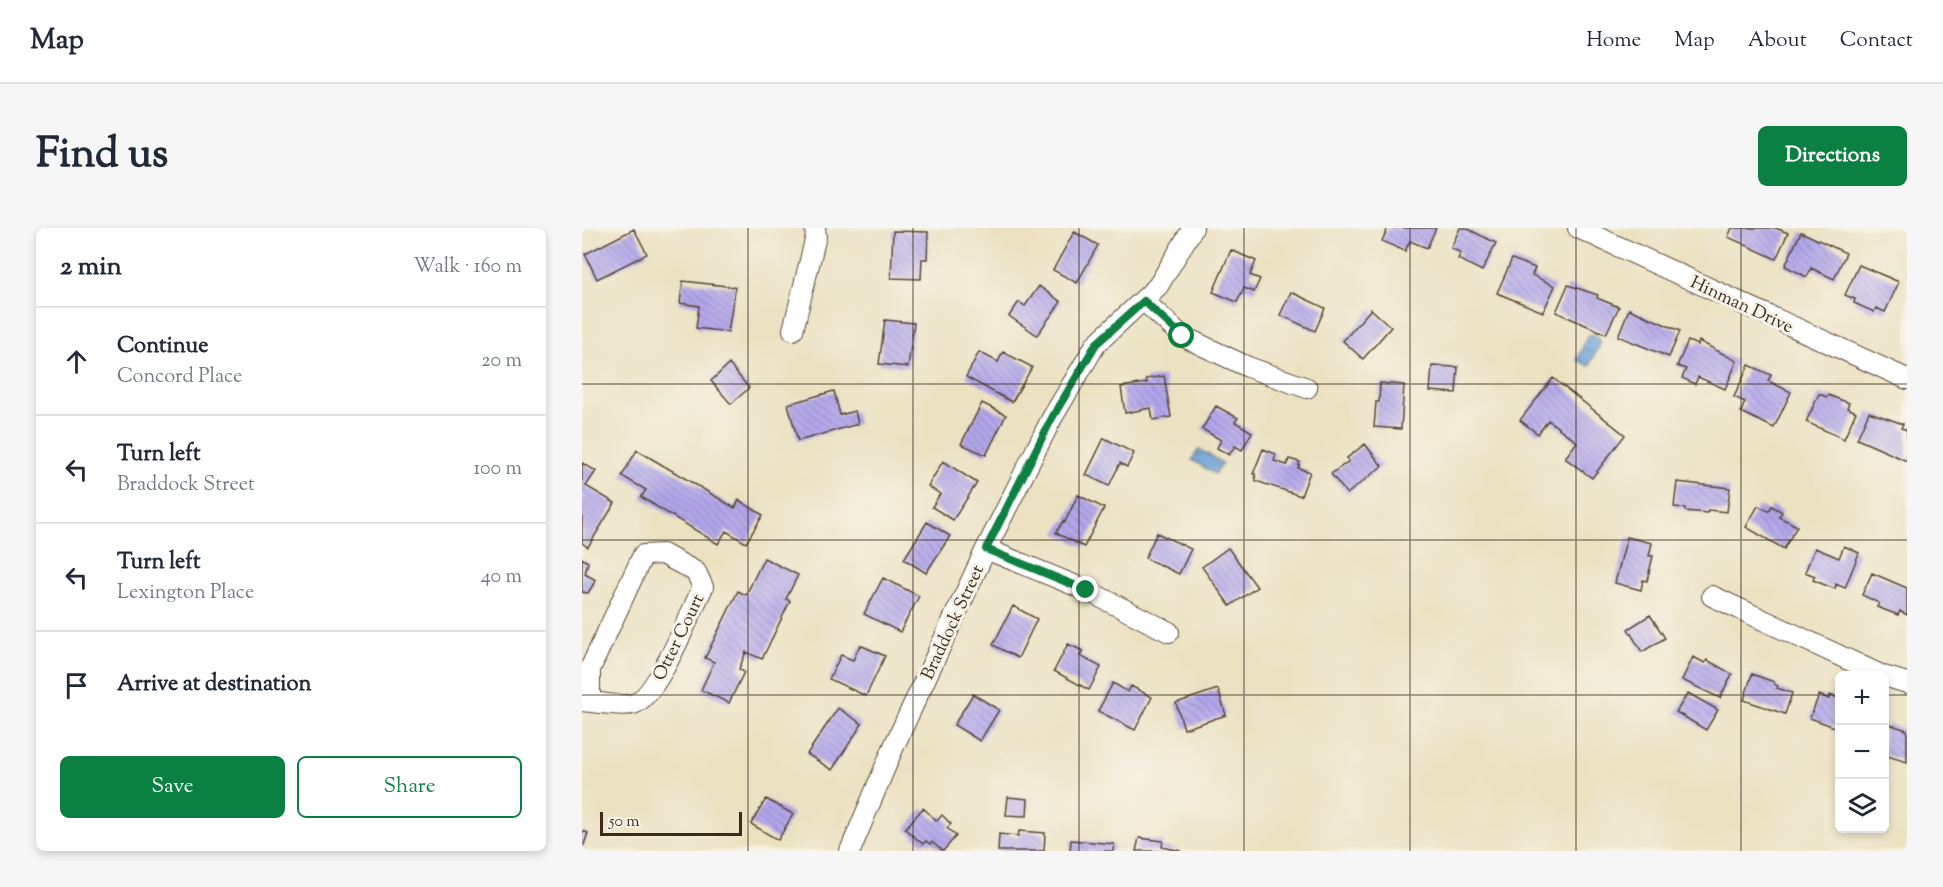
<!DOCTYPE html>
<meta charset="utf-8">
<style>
:root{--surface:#fff;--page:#f6f6f7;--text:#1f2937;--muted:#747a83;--line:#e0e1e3;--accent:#0b8043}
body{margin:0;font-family:"Sorts Mill Goudy",serif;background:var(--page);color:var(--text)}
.controls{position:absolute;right:18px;bottom:18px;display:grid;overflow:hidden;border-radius:9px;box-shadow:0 3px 9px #0003}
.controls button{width:54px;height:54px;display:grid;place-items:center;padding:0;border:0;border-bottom:2px solid var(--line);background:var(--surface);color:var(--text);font:30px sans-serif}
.scale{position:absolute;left:18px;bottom:15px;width:142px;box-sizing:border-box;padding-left:6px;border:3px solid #3b2a1e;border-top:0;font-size:16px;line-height:21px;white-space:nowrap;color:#3b2a1e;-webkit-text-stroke:4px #f7f3e8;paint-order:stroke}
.stop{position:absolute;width:18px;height:18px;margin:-14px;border:4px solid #0b8043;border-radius:50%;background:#fff}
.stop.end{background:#0b8043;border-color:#fff;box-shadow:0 2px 6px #0008}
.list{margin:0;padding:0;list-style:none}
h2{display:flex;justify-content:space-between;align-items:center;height:78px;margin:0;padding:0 24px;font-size:26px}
h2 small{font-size:20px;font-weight:400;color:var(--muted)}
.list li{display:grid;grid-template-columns:39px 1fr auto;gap:18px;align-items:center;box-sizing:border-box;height:108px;padding:0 24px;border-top:2px solid var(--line)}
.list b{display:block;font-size:22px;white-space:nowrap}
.list p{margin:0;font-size:20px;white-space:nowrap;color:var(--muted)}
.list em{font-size:20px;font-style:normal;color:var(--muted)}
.actions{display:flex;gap:12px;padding:18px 24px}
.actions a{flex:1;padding:14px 0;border:2px solid var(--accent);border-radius:9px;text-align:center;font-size:21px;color:var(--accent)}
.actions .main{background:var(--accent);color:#fff}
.icon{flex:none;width:33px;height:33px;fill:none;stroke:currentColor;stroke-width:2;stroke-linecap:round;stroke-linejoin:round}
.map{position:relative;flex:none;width:1325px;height:623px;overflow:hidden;border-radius:9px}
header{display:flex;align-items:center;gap:36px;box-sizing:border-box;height:84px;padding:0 30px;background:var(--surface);border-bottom:2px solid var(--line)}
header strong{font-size:28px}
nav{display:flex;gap:33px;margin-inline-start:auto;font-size:21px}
.intro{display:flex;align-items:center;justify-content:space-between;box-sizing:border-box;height:144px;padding:0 36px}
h1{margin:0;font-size:42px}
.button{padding:15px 27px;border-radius:9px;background:var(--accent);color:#fff;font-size:21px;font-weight:700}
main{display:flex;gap:36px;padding:0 36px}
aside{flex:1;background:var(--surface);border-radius:9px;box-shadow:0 3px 9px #0003}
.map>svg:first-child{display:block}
</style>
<header>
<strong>Map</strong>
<nav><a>Home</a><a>Map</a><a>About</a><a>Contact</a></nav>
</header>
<div class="intro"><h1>Find us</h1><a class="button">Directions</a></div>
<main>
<aside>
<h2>2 min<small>Walk · 160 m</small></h2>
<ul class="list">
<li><svg class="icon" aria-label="ahead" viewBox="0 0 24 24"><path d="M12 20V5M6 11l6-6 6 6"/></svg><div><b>Continue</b><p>Concord Place</p></div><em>20 m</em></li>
<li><svg class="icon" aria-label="left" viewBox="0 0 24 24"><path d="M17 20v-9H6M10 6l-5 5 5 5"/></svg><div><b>Turn left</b><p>Braddock Street</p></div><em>100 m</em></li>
<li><svg class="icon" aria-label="left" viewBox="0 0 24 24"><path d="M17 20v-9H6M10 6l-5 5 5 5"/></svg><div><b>Turn left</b><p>Lexington Place</p></div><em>40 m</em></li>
<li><svg class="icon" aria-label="arrive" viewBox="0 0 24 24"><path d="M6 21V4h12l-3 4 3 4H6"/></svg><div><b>Arrive at destination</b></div></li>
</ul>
<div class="actions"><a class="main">Save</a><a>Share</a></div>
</aside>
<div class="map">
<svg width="1325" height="623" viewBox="0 0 1325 623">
<defs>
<pattern id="water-ripples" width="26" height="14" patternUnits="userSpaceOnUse" patternTransform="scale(1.5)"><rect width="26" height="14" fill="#6ca1d8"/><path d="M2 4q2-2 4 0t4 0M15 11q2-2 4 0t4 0" fill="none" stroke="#5a83af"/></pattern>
<pattern id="building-back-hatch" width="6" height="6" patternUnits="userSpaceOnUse" patternTransform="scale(1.5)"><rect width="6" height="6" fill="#b3a7ec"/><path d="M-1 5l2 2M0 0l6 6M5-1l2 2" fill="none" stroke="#9388bf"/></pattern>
</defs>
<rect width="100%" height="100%" fill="#f7f3e8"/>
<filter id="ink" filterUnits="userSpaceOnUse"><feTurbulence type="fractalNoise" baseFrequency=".0167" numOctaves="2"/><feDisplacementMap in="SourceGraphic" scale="12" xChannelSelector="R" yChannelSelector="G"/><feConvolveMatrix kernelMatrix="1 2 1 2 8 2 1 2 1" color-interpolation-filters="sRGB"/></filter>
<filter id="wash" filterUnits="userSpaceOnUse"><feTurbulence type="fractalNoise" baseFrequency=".008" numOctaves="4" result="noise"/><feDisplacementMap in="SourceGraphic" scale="24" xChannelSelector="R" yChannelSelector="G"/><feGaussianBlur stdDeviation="1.35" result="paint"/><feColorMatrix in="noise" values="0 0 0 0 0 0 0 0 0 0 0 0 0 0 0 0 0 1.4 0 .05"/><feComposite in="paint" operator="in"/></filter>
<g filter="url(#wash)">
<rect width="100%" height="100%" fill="#ece2c2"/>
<path fill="url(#water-ripples)" stroke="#54667b" stroke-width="1.5" d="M 1010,106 L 1017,109 L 1015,112 L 1019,114 L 1007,138 L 995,132 L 1006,107 L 1009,108 Z
M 617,221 L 640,235 L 633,246 L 610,232 Z"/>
<g id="blocks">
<path fill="url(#building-back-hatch)" d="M 806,0 L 854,0 L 845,20 L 828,13 L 823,23 L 800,13 Z
M 878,0 L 884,0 L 914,15 L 900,43 L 876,31 L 879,25 L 869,20 Z
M 1150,0 L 1194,0 L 1206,5 L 1194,31 L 1146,9 Z
M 52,1 L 65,26 L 15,51 L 3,26 Z
M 311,3 L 346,4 L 345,31 L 340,31 L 339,51 L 309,50 Z
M 492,4 L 516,17 L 495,55 L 471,42 Z
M 1219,4 L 1264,25 L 1252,51 L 1229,40 L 1225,49 L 1203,38 Z
M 649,22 L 674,33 L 668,47 L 678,51 L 672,64 L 662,60 L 655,74 L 631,64 Z
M 930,31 L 953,40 L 950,47 L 973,58 L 961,84 L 915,65 Z
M 1277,37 L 1317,54 L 1303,84 L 1294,80 L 1292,84 L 1272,75 L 1273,71 L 1263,67 Z
M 101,53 L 153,59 L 146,104 L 114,100 L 117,78 L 98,75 Z
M 986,57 L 1016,67 L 1015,70 L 1037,79 L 1024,106 L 974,84 Z
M 457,58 L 479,74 L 455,107 L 427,88 L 437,74 L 443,78 Z
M 709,64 L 743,80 L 733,103 L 698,87 Z
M 789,81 L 809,99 L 781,131 L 761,113 Z
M 1047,81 L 1098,103 L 1087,129 L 1036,108 Z
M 303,92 L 332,95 L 326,139 L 297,136 Z
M 1106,113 L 1116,117 L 1117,113 L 1155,133 L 1143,161 L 1116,149 L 1113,156 L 1100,150 L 1104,141 L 1095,138 Z
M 397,124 L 416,134 L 421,124 L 450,139 L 430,174 L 384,149 Z
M 147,136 L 167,160 L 149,176 L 129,153 Z
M 1167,137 L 1189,147 L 1186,153 L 1209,164 L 1192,200 L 1159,184 L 1163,174 L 1152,169 Z
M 850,138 L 876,139 L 874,165 L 848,163 Z
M 582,148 L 589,189 L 571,192 L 569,180 L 543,185 L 539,159 L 565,155 L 564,151 Z
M 971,150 L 1043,207 L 1010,250 L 983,230 L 995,214 L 966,192 L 956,206 L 938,192 Z
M 798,155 L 822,157 L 819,201 L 792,199 L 794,174 L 797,174 Z
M 252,163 L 258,187 L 273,183 L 276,196 L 216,213 L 206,176 Z
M 1237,166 L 1245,169 L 1246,167 L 1267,175 L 1265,180 L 1274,184 L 1262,211 L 1224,194 Z
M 400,175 L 424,187 L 404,227 L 379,216 Z
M 634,178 L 656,190 L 653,194 L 670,204 L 660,222 L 653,218 L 647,227 L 635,220 L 639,212 L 620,201 Z
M 1287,184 L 1321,196 L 1319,200 L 1325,202 L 1325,233 L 1275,211 Z
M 522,210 L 552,225 L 545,239 L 538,235 L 527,258 L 504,247 Z
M 783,216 L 800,238 L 765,266 L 749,246 L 767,233 L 765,230 Z
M 681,221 L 694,226 L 692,233 L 705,237 L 707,231 L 718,234 L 716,240 L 728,244 L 719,268 L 674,253 L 673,246 L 671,246 Z
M 55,222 L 153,280 L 157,272 L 181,287 L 164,315 L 144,303 L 136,316 L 59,269 L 64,262 L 40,248 Z
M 361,233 L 395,255 L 371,292 L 350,279 L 358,266 L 346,258 Z
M 0,235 L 14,243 L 4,258 L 33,275 L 6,319 L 0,315 Z
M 1095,254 L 1148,260 L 1145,284 L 1126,282 L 1125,285 L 1103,283 L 1103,280 L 1092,279 Z
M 496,267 L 522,280 L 502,319 L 474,305 L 481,293 L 483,294 Z
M 1176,278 L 1187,283 L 1190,278 L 1200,284 L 1197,289 L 1215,298 L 1202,321 L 1164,299 Z
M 345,294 L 368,308 L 344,345 L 322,331 Z
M 575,305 L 609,321 L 597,346 L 563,330 Z
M 1045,309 L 1070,315 L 1067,328 L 1071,328 L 1065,353 L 1061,352 L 1059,362 L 1033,355 Z
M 1262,318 L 1277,325 L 1263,360 L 1254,356 L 1253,361 L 1231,352 L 1233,348 L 1223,344 L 1233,320 L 1257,330 Z
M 646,320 L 675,359 L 648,378 L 620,339 Z
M 0,330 L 6,334 L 3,346 L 14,352 L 6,365 L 0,364 Z
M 182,330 L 216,347 L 204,371 L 208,373 L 180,431 L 164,424 L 157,441 L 162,444 L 147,475 L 119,462 L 132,434 L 123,430 L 156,363 L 164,367 Z
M 1290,345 L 1325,360 L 1325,387 L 1318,383 L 1316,387 L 1295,379 L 1297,375 L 1280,367 Z
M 301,350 L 337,368 L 318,404 L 282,386 Z
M 431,378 L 455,391 L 436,430 L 411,417 Z
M 1068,387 L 1083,410 L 1060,424 L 1046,401 Z
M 486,416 L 501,423 L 498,428 L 519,439 L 507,462 L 472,443 Z
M 278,417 L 303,428 L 284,468 L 247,451 L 259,427 L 271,432 Z
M 1111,429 L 1123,435 L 1125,432 L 1150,446 L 1138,470 L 1100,452 Z
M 1170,446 L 1192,454 L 1192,456 L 1196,458 L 1195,460 L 1210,465 L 1203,486 L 1162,472 Z
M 531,455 L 546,464 L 549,458 L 570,469 L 553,502 L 516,483 Z
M 636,461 L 644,487 L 602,501 L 594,475 Z
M 1106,465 L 1136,482 L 1124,502 L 1094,484 Z
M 391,466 L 417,482 L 398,513 L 372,497 Z
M 1237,467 L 1247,471 L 1248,467 L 1258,471 L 1258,501 L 1228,490 Z
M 256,480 L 280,496 L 250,542 L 225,526 Z
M 1306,496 L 1325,502 L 1325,534 L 1302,527 L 1302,502 L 1304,503 Z
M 426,569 L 446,571 L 445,588 L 424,587 Z
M 184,571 L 211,586 L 196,612 L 169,596 Z
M 341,580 L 355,593 L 360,587 L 369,596 L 365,600 L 374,608 L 361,623 L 350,614 L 348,616 L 344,613 L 341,616 L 323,601 Z
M 0,603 L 6,605 L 0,622 Z
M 437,603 L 463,605 L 462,623 L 416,623 L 417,606 L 436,608 Z
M 557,610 L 581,613 L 580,619 L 600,623 L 554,623 Z
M 489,612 L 532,616 L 531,623 L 488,623 Z"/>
</g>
</g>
<g filter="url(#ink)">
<use href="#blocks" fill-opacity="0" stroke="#564637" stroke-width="1.5"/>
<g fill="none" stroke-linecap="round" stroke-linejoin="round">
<g stroke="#564637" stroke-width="22">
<path id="minor" d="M 996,0 L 1325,151
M 562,73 L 600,108 L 666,139 L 725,160
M 211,102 L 234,8 L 233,0
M 404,321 L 504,362 L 587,404
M 1130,368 L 1301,448
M 1302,448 L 1325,455
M 0,473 C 12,474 41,479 51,476 C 75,470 109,383 121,359 L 114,344 L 81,326 L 61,327 L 8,441 L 8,473
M 268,623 L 312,518 L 404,321 L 470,190 L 514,116 L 576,58 L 611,0"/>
</g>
<use href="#minor" stroke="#fff" stroke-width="20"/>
</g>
</g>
<g fill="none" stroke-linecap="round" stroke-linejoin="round" filter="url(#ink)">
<path stroke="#0b8043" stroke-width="8" d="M 504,362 L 404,321 L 470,190 L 514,116 L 562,73 L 600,108"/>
</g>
<path fill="none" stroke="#3b2a1e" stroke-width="1.5" stroke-opacity="0.55" d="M 166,0 L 166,623M 331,0 L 331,623M 497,0 L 497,623M 662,0 L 662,623M 828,0 L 828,623M 994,0 L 994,623M 1159,0 L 1159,623M 0,156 L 1325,156M 0,312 L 1325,312M 0,467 L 1258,467M 1302,467 L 1325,467"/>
<g text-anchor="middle" stroke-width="6" stroke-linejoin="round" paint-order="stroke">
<g font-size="18" fill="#3b2a1e" stroke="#f7f3e8">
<text transform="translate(1160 76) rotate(25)" y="6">Hinman Drive</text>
<text transform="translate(370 394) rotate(-65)" y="6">Braddock Street</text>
<text transform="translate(96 409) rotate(-64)" y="6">Otter Court</text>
</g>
</g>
</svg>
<div class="controls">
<button>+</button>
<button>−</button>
<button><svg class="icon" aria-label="layers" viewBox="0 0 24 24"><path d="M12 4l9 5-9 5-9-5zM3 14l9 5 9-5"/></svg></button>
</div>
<div class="scale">50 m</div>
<div class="stop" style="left:600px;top:108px"></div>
<div class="stop end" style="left:504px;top:362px"></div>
</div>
</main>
